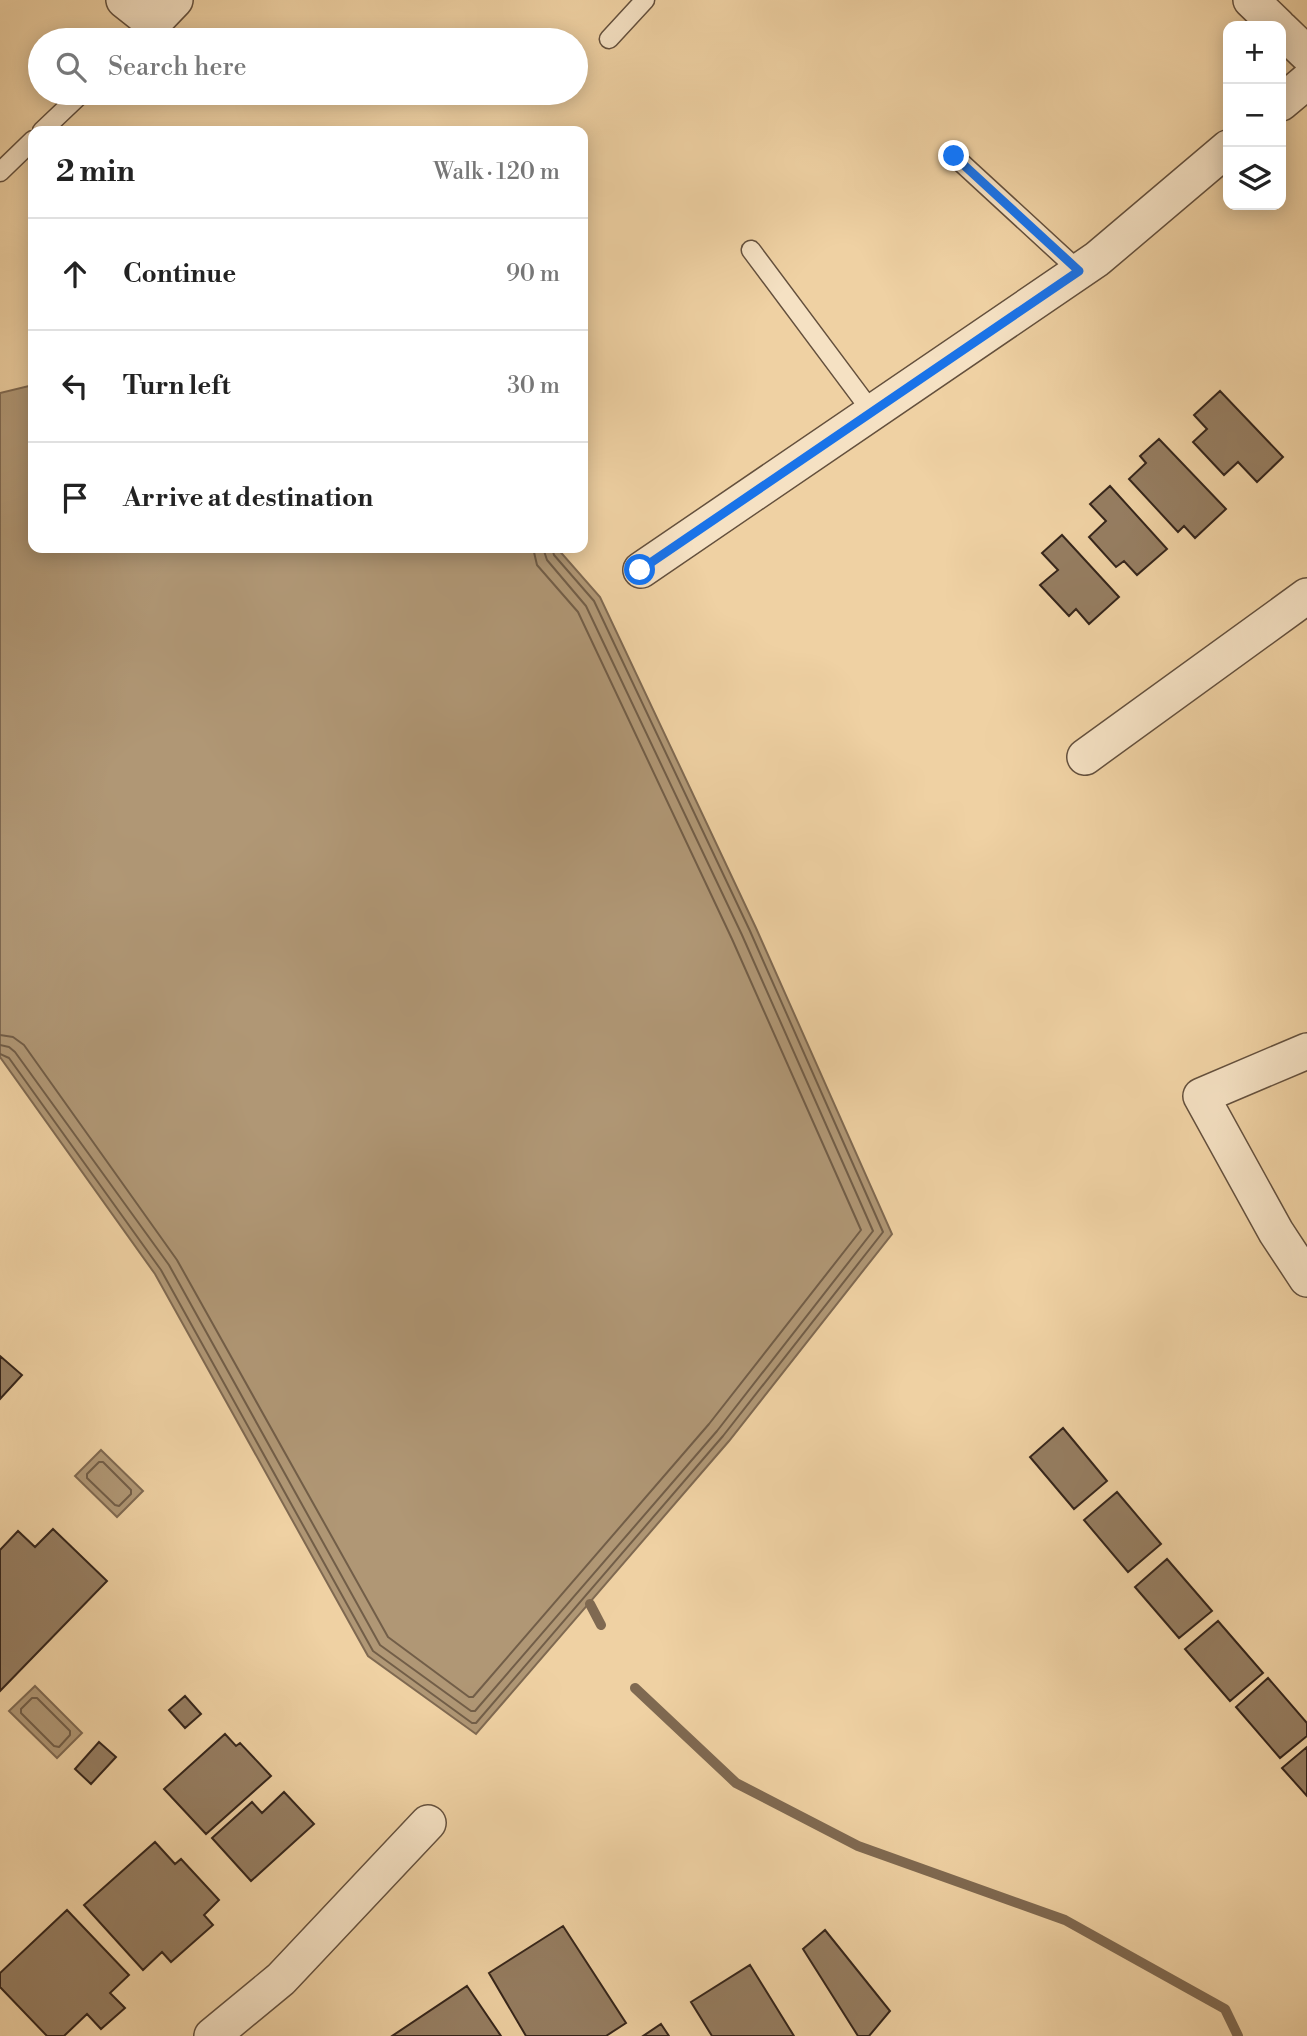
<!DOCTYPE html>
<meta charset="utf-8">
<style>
:root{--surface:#fff;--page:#f6f6f6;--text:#222;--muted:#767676;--line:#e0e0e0}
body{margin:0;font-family:"Libre Bodoni",serif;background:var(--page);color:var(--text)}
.controls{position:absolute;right:21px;top:21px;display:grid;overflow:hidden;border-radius:14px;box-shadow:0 4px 18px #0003}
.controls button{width:63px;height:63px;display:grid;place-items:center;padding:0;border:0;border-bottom:2px solid var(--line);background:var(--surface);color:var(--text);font:35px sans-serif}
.stop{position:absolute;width:21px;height:21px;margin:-16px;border:5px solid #1a73e8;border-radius:50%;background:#fff}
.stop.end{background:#1a73e8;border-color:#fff;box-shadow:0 2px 7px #0008}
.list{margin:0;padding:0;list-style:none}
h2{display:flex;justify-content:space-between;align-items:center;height:91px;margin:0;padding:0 28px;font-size:30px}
h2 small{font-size:23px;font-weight:400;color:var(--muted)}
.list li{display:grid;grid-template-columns:46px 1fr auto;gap:21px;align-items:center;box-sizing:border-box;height:112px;padding:0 28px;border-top:2px solid var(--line)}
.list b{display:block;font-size:26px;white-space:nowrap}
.list em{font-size:23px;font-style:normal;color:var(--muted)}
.icon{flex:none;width:38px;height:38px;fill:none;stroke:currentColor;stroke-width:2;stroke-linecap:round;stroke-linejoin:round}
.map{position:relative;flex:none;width:1307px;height:2036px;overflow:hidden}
.search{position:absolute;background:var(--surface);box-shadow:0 4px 18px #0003;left:28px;top:28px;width:560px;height:77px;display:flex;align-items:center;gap:18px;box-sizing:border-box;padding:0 24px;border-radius:38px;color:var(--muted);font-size:26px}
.panel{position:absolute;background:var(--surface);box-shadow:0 4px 18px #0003;left:28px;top:126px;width:560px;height:427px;border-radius:14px}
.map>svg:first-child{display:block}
</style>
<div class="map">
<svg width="1307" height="2036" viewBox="0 0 1307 2036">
<rect width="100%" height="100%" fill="#efd1a3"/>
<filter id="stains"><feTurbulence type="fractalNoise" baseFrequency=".00286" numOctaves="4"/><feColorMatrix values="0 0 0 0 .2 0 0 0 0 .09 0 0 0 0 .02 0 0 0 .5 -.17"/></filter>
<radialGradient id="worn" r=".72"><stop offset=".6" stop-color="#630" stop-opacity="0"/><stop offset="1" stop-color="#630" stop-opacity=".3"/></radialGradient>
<path fill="#b09775" stroke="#7f6951" stroke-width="2" d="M 33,385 L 33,548 L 557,548 L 600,597 L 756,928 L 892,1234 L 729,1441 L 476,1734 L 368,1656 L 155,1274 L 0,1057 L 0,393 Z
M 101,1450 L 143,1491 L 117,1517 L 75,1476 Z
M 35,1686 L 82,1733 L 57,1758 L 9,1711 Z"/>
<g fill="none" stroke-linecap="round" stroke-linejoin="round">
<path stroke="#725e48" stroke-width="2" d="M 0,1035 L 13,1037 L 24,1045 L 177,1260 L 388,1637 L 469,1697 L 473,1697 L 709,1424 L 861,1230 L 732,939 L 578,612 L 537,565 L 533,548
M 0,1045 L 9,1047 L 15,1052 L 169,1265 L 380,1645 L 471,1711 L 475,1711 L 717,1431 L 873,1231 L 742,935 L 586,606 L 547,560 L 543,548
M 0,1054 L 9,1058 L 161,1270 L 373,1651 L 472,1723 L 476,1723 L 723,1436 L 883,1232 L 750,931 L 594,601 L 554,555 L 552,548
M 99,1462 L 103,1462 L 131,1490 L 131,1494 L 119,1506 L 115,1505 L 87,1478 L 87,1474 Z
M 32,1698 L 37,1698 L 70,1731 L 70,1735 L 59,1747 L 54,1746 L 21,1713 L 21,1709 Z"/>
<path stroke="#7f6951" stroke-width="10" d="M 590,1604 L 601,1625
M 635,1688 L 736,1783 L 858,1846 L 1065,1920 L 1225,2009 L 1238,2036"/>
</g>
<path fill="#967e62" stroke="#35251b" stroke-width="2" d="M 1220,391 L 1283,457 L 1257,482 L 1238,462 L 1224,475 L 1193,442 L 1207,429 L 1194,415 Z
M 1159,439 L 1226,509 L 1195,538 L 1184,526 L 1178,532 L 1129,479 L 1146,463 L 1140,456 Z
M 1110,486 L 1167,549 L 1137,575 L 1124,561 L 1116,567 L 1089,537 L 1106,521 L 1090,504 Z
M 1062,535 L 1119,597 L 1089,624 L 1076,609 L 1069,616 L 1040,585 L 1058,570 L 1042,553 Z
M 0,1356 L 22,1375 L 0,1399 Z
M 1063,1428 L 1107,1481 L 1074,1509 L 1030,1457 Z
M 1117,1492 L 1161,1544 L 1128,1572 L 1084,1520 Z
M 53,1529 L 107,1581 L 0,1691 L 0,1550 L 18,1531 L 35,1547 Z
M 1167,1559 L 1212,1611 L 1179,1638 L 1135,1587 Z
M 1218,1621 L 1263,1673 L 1230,1701 L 1185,1649 Z
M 1268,1678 L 1307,1723 L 1307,1736 L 1280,1758 L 1236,1707 Z
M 185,1696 L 201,1714 L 185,1728 L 169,1710 Z
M 225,1734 L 236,1746 L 240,1743 L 271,1776 L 206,1834 L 164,1789 Z
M 99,1742 L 116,1757 L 91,1784 L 75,1769 Z
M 1307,1747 L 1307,1796 L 1282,1768 Z
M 284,1792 L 314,1824 L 251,1881 L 212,1838 L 252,1802 L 262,1813 Z
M 155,1842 L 175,1864 L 181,1859 L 219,1900 L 204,1915 L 213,1925 L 171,1962 L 162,1952 L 143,1970 L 84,1905 Z
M 67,1910 L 129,1975 L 110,1993 L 125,2008 L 101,2029 L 87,2014 L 64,2036 L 47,2036 L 0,1987 L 0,1973 Z
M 563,1926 L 626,2023 L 606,2036 L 526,2036 L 489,1973 Z
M 825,1930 L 890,2011 L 869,2036 L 858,2036 L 803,1949 Z
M 750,1965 L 794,2036 L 712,2036 L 691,2002 Z
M 467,1986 L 501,2036 L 392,2036 Z
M 661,2024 L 669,2036 L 643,2036 Z"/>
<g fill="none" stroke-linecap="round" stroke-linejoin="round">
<g stroke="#64503d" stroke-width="21">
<path id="service" d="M 609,39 L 645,0
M 42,131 L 82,93
M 954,156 L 1079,271
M 0,172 L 33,140
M 751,250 L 872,412"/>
</g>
<g stroke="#64503d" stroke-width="38">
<path id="minor" d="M 124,0 L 153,23 L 175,0
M 1251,0 L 1278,26
M 1281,29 L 1307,54
M 1281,103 L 1307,81
M 641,570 L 1097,259 L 1228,148
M 1085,757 L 1307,596
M 1307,1051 L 1201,1096 L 1276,1232 L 1307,1279
M 212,2036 L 281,1979 L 428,1823"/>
</g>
<use href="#service" stroke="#f5e1c3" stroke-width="18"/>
<use href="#minor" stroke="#f5e1c3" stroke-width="35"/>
</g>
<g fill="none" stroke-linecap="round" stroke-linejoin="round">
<path stroke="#1a73e8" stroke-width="9" d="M 640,570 L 1079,271 L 954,156"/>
</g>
<rect width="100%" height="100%" filter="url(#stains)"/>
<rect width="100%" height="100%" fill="url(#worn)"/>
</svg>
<div class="controls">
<button>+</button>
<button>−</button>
<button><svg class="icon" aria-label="layers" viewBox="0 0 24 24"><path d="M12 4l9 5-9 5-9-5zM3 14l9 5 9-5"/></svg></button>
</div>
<div class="stop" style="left:640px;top:570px"></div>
<div class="stop end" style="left:954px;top:156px"></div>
<div class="search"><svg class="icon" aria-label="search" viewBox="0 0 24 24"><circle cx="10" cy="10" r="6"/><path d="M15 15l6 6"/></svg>Search here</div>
<section class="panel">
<h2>2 min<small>Walk · 120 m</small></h2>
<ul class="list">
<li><svg class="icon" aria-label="ahead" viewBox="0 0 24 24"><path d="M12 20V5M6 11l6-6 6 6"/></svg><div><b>Continue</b></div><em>90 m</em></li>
<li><svg class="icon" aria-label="left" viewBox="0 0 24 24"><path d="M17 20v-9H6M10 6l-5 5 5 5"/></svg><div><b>Turn left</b></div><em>30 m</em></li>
<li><svg class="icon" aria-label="arrive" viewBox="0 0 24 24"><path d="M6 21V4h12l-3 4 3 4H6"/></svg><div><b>Arrive at destination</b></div></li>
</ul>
</section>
</div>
